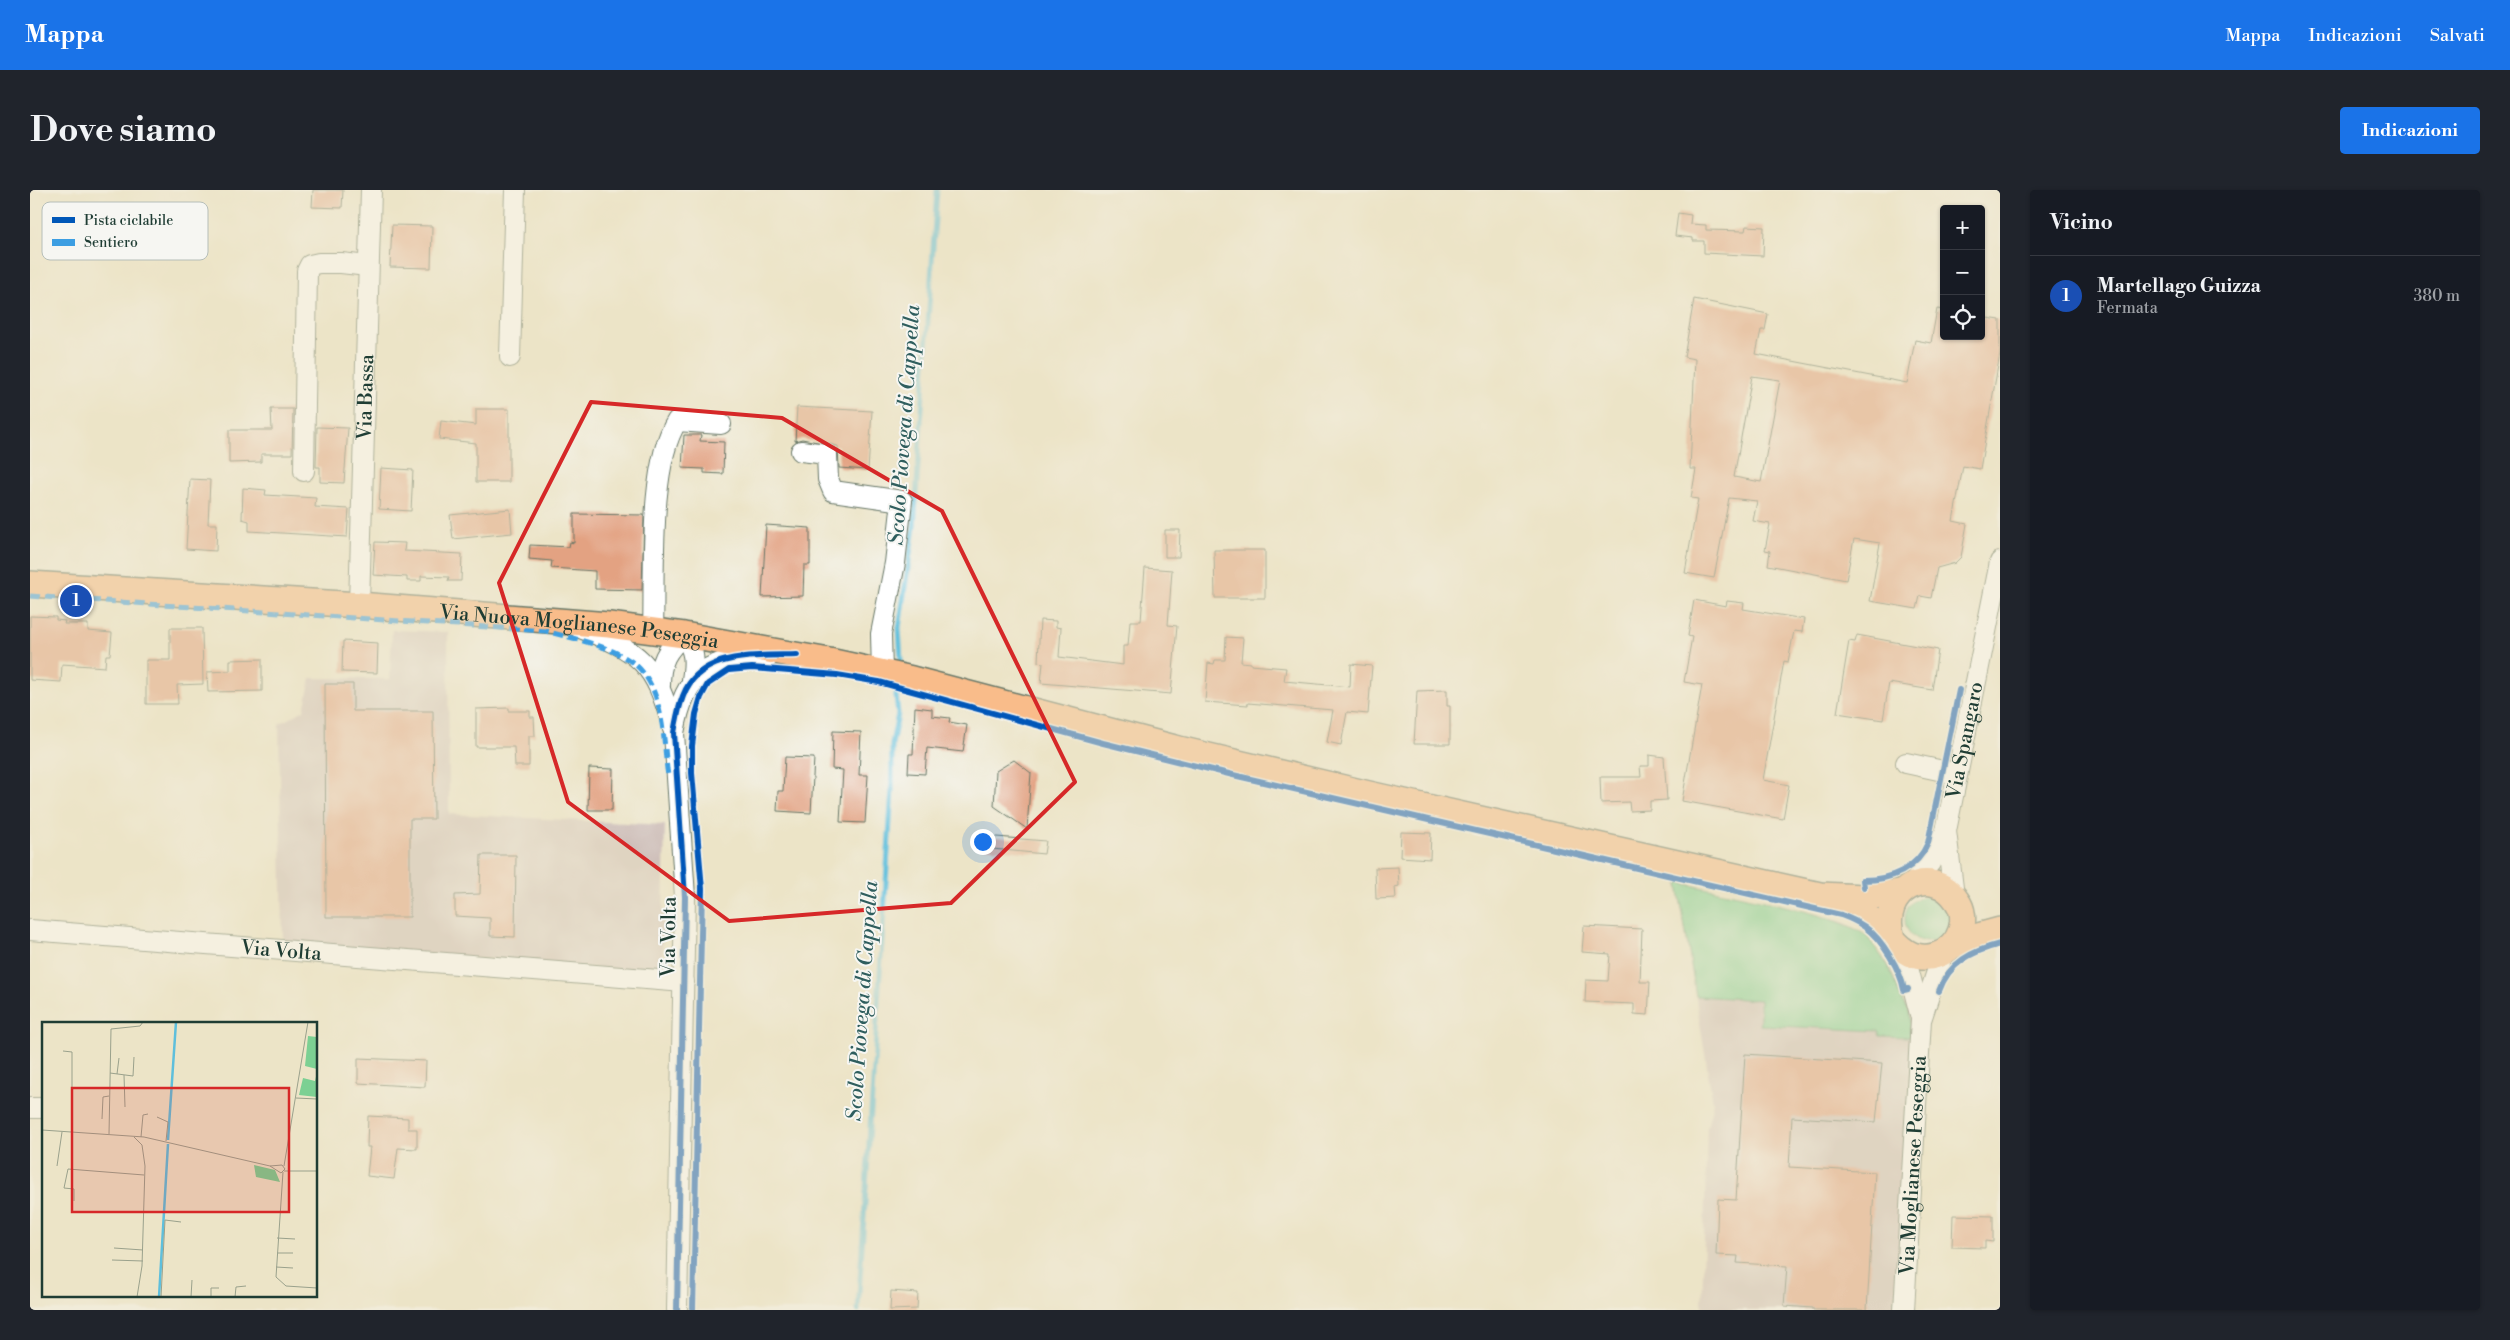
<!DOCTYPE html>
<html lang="it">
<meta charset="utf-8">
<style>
:root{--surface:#171b24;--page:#20242c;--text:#f1f3f6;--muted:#9ea1a6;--line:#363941;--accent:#1a73e8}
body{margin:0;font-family:"Libre Bodoni",serif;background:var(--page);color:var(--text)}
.controls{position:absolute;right:15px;top:15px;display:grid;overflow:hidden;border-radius:5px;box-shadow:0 1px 4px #0004}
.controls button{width:45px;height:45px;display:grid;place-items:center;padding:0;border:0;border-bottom:1px solid var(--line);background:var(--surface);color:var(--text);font:25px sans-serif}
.you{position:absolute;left:952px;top:651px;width:18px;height:18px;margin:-12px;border:4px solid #fff;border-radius:50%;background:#1a73e8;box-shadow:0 0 0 8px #1a73e833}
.badge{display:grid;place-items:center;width:32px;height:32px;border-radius:50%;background:var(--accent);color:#fff;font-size:16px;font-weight:700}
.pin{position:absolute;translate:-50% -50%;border:2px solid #fff;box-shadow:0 1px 5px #0006}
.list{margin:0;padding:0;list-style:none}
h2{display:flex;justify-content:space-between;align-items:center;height:65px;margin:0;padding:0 20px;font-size:21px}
h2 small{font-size:16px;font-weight:400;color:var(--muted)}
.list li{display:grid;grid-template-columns:32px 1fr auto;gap:15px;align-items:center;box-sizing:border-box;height:80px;padding:0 20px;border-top:1px solid var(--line)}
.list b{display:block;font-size:19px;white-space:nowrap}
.list p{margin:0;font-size:16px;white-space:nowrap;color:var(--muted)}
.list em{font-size:16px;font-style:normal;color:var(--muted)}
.icon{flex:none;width:28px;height:28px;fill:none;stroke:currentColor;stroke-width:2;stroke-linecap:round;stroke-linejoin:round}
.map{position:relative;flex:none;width:1970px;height:1120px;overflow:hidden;border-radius:5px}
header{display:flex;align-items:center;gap:30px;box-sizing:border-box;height:70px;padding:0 25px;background:var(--accent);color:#fff}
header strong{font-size:24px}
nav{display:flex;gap:28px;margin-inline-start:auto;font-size:18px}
.intro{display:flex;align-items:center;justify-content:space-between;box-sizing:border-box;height:120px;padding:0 30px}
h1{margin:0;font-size:35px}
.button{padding:12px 22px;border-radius:5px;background:var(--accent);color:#fff;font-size:18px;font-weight:700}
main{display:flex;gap:30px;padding:0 30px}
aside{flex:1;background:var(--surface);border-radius:5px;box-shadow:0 1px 4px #0004}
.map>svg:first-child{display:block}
</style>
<header>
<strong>Mappa</strong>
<nav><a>Mappa</a><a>Indicazioni</a><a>Salvati</a></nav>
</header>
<div class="intro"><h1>Dove siamo</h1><a class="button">Indicazioni</a></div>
<main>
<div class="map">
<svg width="1970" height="1120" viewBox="0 0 1970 1120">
<rect width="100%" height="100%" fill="#f6f6f2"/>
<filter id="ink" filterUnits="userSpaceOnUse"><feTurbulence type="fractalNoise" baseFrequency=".02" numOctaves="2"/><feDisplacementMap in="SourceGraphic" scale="10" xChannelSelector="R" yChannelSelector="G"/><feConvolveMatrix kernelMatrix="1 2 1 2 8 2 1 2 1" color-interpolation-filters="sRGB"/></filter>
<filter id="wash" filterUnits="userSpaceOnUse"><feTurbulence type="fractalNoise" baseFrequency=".0096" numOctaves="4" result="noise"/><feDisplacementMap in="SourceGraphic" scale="20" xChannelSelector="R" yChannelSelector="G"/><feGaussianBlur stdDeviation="1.12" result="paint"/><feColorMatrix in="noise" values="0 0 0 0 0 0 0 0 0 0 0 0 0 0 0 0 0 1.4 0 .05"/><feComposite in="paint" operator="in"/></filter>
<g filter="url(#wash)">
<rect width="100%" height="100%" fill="#ece4c7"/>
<path fill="#cfc0ba" d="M 362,440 L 418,442 L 419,624 L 635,635 L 632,783 L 253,753 L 249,534 L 274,520 L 281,488 L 360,489 Z
M 1651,692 L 1784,723 L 1816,733 L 1837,746 L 1861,779 L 1873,811 L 1881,820 L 1882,853 L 1868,1120 L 1672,1120 L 1677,937 L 1683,913 L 1647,693 Z"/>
<path fill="#7cd093" stroke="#4e8664" d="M 1651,693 C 1686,701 1819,725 1838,748 C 1845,757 1854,769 1859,779 C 1867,794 1867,808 1879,820 L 1880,847 L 1850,846 L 1848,841 L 1730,835 L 1730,810 L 1666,806 L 1648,694 Z
M1875 729a23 23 0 1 1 46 0a23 23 0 1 1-46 0Z"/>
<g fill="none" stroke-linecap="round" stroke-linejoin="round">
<path stroke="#5ebfdc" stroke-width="5" d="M 871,471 L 869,438 L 884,337 L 907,0
M 828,1120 L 862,600 L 862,554 L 868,524 L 866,505"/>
</g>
<g id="blocks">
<path fill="#e3a282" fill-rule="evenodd" d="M 283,0 L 313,0 L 312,18 L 282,17 Z
M 1648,23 L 1661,25 L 1660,34 L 1676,35 L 1676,40 L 1715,41 L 1716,36 L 1734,37 L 1733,66 L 1674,63 L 1674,51 L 1663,51 L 1663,48 L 1645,46 Z
M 362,35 L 402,36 L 401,78 L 360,77 Z
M 1664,109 L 1738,124 L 1735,140 L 1731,140 L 1726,164 L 1877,193 L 1885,150 L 1901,153 L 1907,119 L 1914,120 L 1914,146 L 1951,146 L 1951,127 L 1970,130 L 1970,164 L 1950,279 L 1933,276 L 1923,331 L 1937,334 L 1931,367 L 1925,373 L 1907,378 L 1901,408 L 1890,406 L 1887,419 L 1840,411 L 1850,353 L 1824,349 L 1816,390 L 1738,375 L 1740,361 L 1735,360 L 1740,334 L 1723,331 L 1727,311 L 1699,308 L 1684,388 L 1655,383 L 1668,309 L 1661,308 L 1666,279 L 1660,279 L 1665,169 L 1654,167 ZM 1722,186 L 1750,190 L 1731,292 L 1704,287 Z
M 767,217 L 842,221 L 838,280 L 809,278 L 808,256 L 772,249 L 765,251 Z
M 241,219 L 263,219 L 262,264 L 231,264 L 231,272 L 199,273 L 199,240 L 242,240 Z
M 446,219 L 479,219 L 479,292 L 446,292 L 446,253 L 409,249 L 411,231 L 446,235 Z
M 287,237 L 318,238 L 314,293 L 290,292 L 290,277 L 286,277 Z
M 654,245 L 671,245 L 670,251 L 694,252 L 693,284 L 674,283 L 674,279 L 652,278 Z
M 351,278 L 383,280 L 381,321 L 349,319 Z
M 160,289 L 180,290 L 178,334 L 187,334 L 186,361 L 156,359 Z
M 213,298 L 236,300 L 235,305 L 286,308 L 285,317 L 319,319 L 317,347 L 219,341 L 219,331 L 212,329 Z
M 480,319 L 482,343 L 423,349 L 420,325 Z
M 544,324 L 614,325 L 612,400 L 565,399 L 565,381 L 521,378 L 522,371 L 499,369 L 500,355 L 539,357 L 540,352 L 544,353 Z
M 736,335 L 780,338 L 780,375 L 774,375 L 773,406 L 732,407 Z
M 1135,340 L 1150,340 L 1149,367 L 1135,367 Z
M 345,352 L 375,353 L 374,361 L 432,364 L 431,391 L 418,391 L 419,387 L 391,386 L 391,391 L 377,391 L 377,387 L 343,385 Z
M 1184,360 L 1235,360 L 1235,408 L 1185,408 Z
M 1115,378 L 1142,380 L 1138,435 L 1147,436 L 1141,504 L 1011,493 L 1013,473 L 1008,472 L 1010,430 L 1026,431 L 1026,437 L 1031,438 L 1029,467 L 1093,475 L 1093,456 L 1098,456 L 1100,431 L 1111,431 Z
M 1664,410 L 1696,416 L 1697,411 L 1714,413 L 1713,419 L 1774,429 L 1772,442 L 1764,441 L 1758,472 L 1754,471 L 1733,590 L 1759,595 L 1753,629 L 1652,611 L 1672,495 L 1654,492 L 1662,447 L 1658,446 Z
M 0,426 L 26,427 L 26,430 L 35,431 L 34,434 L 58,434 L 58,441 L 82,443 L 80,465 L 76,465 L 75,477 L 32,474 L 31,492 L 0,490 Z
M 140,438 L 172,438 L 173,494 L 147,495 L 148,514 L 116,514 L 116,470 L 140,470 Z
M 1827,445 L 1908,460 L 1902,500 L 1859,493 L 1853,530 L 1807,523 L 1819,451 L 1825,452 Z
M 1196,447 L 1213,448 L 1211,472 L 1221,473 L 1221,475 L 1256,478 L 1254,491 L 1320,497 L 1321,474 L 1342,476 L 1338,524 L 1317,522 L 1311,555 L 1297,552 L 1303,520 L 1218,513 L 1218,515 L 1175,512 L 1178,473 L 1184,474 L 1185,470 L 1195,470 Z
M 313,451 L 348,453 L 347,483 L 312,482 Z
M 232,469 L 232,501 L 178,502 L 177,482 L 200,481 L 200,470 Z
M 295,494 L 323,494 L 323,521 L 403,521 L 404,629 L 380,629 L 380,727 L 296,727 Z
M 1417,500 L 1417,516 L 1420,516 L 1420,554 L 1384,554 L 1387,501 Z
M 885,517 L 902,519 L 902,526 L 920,528 L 919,532 L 937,535 L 933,562 L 897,558 L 895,584 L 878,583 L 879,564 L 883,564 Z
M 479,518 L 479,521 L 500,521 L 500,527 L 504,527 L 505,546 L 499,546 L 499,576 L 485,576 L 484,557 L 446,557 L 446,519 Z
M 803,541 L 831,542 L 829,585 L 838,585 L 835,633 L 810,632 L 813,580 L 802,579 Z
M 1619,565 L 1634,567 L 1637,610 L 1620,611 L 1620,620 L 1600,621 L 1599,612 L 1571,613 L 1570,587 L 1611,587 L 1610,576 L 1619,576 Z
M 755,567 L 784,568 L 781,623 L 747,621 L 748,601 L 753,601 Z
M 984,570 L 1001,583 L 997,639 L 964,616 L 966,581 Z
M 559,578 L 583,579 L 582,620 L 558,620 Z
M 1371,642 L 1401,643 L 1400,669 L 1370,667 Z
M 954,646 L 1016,651 L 1014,664 L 952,658 Z
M 451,665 L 486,665 L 485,747 L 460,746 L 460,728 L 425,726 L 425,705 L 450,704 Z
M 1368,677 L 1369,696 L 1365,697 L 1366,708 L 1346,709 L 1345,678 Z
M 1554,736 L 1612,739 L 1610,792 L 1620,792 L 1618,825 L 1604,824 L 1604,814 L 1555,812 L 1556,790 L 1578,791 L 1580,764 L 1552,762 Z
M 1715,864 L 1852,873 L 1846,932 L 1762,927 L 1759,977 L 1845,982 L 1837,1120 L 1783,1120 L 1783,1118 L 1754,1116 L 1757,1076 L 1707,1073 L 1708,1066 L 1686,1065 L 1688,1009 L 1706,1010 Z
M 328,868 L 396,871 L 395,897 L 328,893 Z
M 338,926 L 378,928 L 378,939 L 387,939 L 387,959 L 368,958 L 364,989 L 337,986 L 340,957 L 337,957 Z
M 1923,1025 L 1963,1026 L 1963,1052 L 1955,1051 L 1955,1058 L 1922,1057 Z
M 861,1101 L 888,1103 L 887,1119 L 860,1120 Z"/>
</g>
</g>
<g filter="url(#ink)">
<use href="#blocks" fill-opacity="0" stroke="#677767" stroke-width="1"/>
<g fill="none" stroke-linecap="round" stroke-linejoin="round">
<g stroke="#677767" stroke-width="22">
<g id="minor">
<path d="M 480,167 L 485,0"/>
<path d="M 771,261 L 797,264 L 798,289 L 803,301 L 872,311 L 865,373 L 851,444 L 852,483"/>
<path d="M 274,281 L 277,81 L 280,75 L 289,73 L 311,73 L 338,76"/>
<path id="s1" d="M 329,415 L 341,0"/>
<path d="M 548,437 C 611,462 625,472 643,539"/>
<path d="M 623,441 C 625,386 618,276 647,231 L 691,234"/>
<path d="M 630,495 C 630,472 636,460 654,445 C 665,461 665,471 662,490"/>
<path d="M 1876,573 L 1927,584"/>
<path d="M 1916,641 L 1924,706"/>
<path id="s2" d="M 1881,696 L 1900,673 L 1916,641 L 1970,372"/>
<path id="s3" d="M 0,740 L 654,792"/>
<path d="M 1870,757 L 1877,774 L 1891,828"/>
<path d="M 0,918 L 14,918"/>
<path d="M 647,1120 L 655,707 L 644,543 C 655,480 679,468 740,466"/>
<path id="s4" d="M 1874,1120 L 1891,830 L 1913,763"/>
</g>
</g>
<g stroke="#677767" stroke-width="28">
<g id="major">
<path id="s5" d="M 0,394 L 329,415 L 579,435 L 654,445 L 799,471 L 882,489 L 1149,559 L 1339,604 L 1790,705 L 1835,707 L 1872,702"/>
<path d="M 1803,711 C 1818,717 1834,723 1847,734 C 1856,741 1862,751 1871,758 C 1892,776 1923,766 1931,740 C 1934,730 1933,719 1927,711 C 1902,672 1847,700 1862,748"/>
<path d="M 1922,756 L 1937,749 L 1970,740"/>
</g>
</g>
<use href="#minor" stroke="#fff" stroke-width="20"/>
<use href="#major" stroke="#f9bc8a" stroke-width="25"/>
<path stroke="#3c9ee2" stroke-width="5" stroke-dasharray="10 5" stroke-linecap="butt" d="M 0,406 L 516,441 C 543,449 575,454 599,470 C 633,491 633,544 637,579 L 638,585 L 641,585"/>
<g stroke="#f6f6f2" stroke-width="9">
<path id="cycleway" d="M 1834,697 L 1833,690 C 1861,690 1887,679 1898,653 L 1929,500
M 1909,801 C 1919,772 1943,761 1970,754
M 647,1120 L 655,707 L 644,543 C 647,526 651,502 663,489 C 687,462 734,466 767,465
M 663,1120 L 672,699 L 662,583 L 662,556 L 666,524 L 671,507 L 678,494 L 699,480 L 722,478 L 807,485 L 849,492 L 1073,553 L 1203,585 L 1811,725 C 1819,728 1828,732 1835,737 C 1852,749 1871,781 1874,800 L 1878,799"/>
</g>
<use href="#cycleway" stroke="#0057b8" stroke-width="6"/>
</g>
</g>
<path d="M0 0H1970V1120H0ZM 561,212 L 752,228 L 912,321 L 1045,592 L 921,713 L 699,731 L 538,612 L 469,393 Z" fill="#ece4c7" fill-opacity=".55" fill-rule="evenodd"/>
<path fill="none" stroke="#d62828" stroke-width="4" stroke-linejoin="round" d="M 561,212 L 752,228 L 912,321 L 1045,592 L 921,713 L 699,731 L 538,612 L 469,393 Z"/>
<g text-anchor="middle" stroke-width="4" stroke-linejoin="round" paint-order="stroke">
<g font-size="20" fill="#1f3d34" stroke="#f6f6f2">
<text dy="7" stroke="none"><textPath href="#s1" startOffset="208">Via Bassa</textPath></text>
<text dy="7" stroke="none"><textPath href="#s5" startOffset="551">Via Nuova Moglianese Peseggia</textPath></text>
<text dy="7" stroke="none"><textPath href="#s2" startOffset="158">Via Spangaro</textPath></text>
<text transform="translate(638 747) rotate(-89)" y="7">Via Volta</text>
<text dy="7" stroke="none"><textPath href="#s3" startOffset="252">Via Volta</textPath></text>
<text dy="7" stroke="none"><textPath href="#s4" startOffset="145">Via Moglianese Peseggia</textPath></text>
</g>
<g font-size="21" font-style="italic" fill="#2f5e5e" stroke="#f6f6f2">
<text transform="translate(874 235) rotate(-86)" y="7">Scolo Piovega di Cappella</text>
<text transform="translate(832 811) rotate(-86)" y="7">Scolo Piovega di Cappella</text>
</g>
</g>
<g transform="translate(12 832)">
<rect width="275" height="275" fill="#ece4c7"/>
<path d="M 266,14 L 275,15 L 275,47 L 263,44 ZM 275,50 L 275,75 L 257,73 L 261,56 L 273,59 ZM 212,143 L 233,148 L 238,160 L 214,155 Z" fill="#7cd093"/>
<path fill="none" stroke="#5ebfdc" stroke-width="2.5" d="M 126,118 L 134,0M 117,275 L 126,122"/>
<path fill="none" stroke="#9aa18c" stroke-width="1" d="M 21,29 L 30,30 L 30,110M 68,51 L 91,54 L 92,35M 75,52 L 77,36M 82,53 L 83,85M 254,76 L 275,77M 115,95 L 126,100 L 124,119M 60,97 L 61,75 L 67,74M 0,108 L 102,115 L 228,144 L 240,143 L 243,147 L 239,151 L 228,144M 67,112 L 69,7 L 98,4 L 101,0M 92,115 L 100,123 L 103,144 L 100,244 L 95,275M 99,115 L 101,93 L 106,92M 15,144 L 20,110M 242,144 L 266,0M 242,149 L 275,149M 241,150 L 234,255 L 244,264 L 275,266M 32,179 L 32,167 L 22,166 L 26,147 L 102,153M 235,216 L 253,217M 72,226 L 101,228M 235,231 L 251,231M 70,238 L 101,239M 234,245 L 251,246M 119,275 L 123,198 L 139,200M 149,275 L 150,258M 169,275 L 169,266 L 177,266M 193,275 L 194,265 L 204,264"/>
<path fill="#d62828" fill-opacity="0.15" stroke="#d62828" stroke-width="2.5" d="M 30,66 L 247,66 L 247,190 L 30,190 Z"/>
<rect width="275" height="275" fill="none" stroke="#1f3d34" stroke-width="2.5"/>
</g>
<rect x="12" y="12" width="166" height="58" rx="8" fill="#f6f6f2" stroke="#b6beb9" stroke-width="1"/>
<rect x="22" y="27" width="23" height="6" fill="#0057b8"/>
<rect x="22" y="49" width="23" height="7" fill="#3c9ee2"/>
<g font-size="14" fill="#1f3d34">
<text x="54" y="35">Pista ciclabile</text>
<text x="54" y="57">Sentiero</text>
</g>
</svg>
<div class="controls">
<button>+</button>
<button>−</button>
<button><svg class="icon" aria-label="locate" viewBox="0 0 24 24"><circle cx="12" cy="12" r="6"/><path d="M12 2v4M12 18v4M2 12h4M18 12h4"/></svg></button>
</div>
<div class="you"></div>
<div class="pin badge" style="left:46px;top:411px;background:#1a4fb4">1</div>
</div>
<aside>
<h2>Vicino<small></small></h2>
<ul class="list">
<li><span class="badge" style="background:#1a4fb4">1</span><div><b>Martellago Guizza</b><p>Fermata</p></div><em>380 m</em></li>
</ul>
</aside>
</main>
